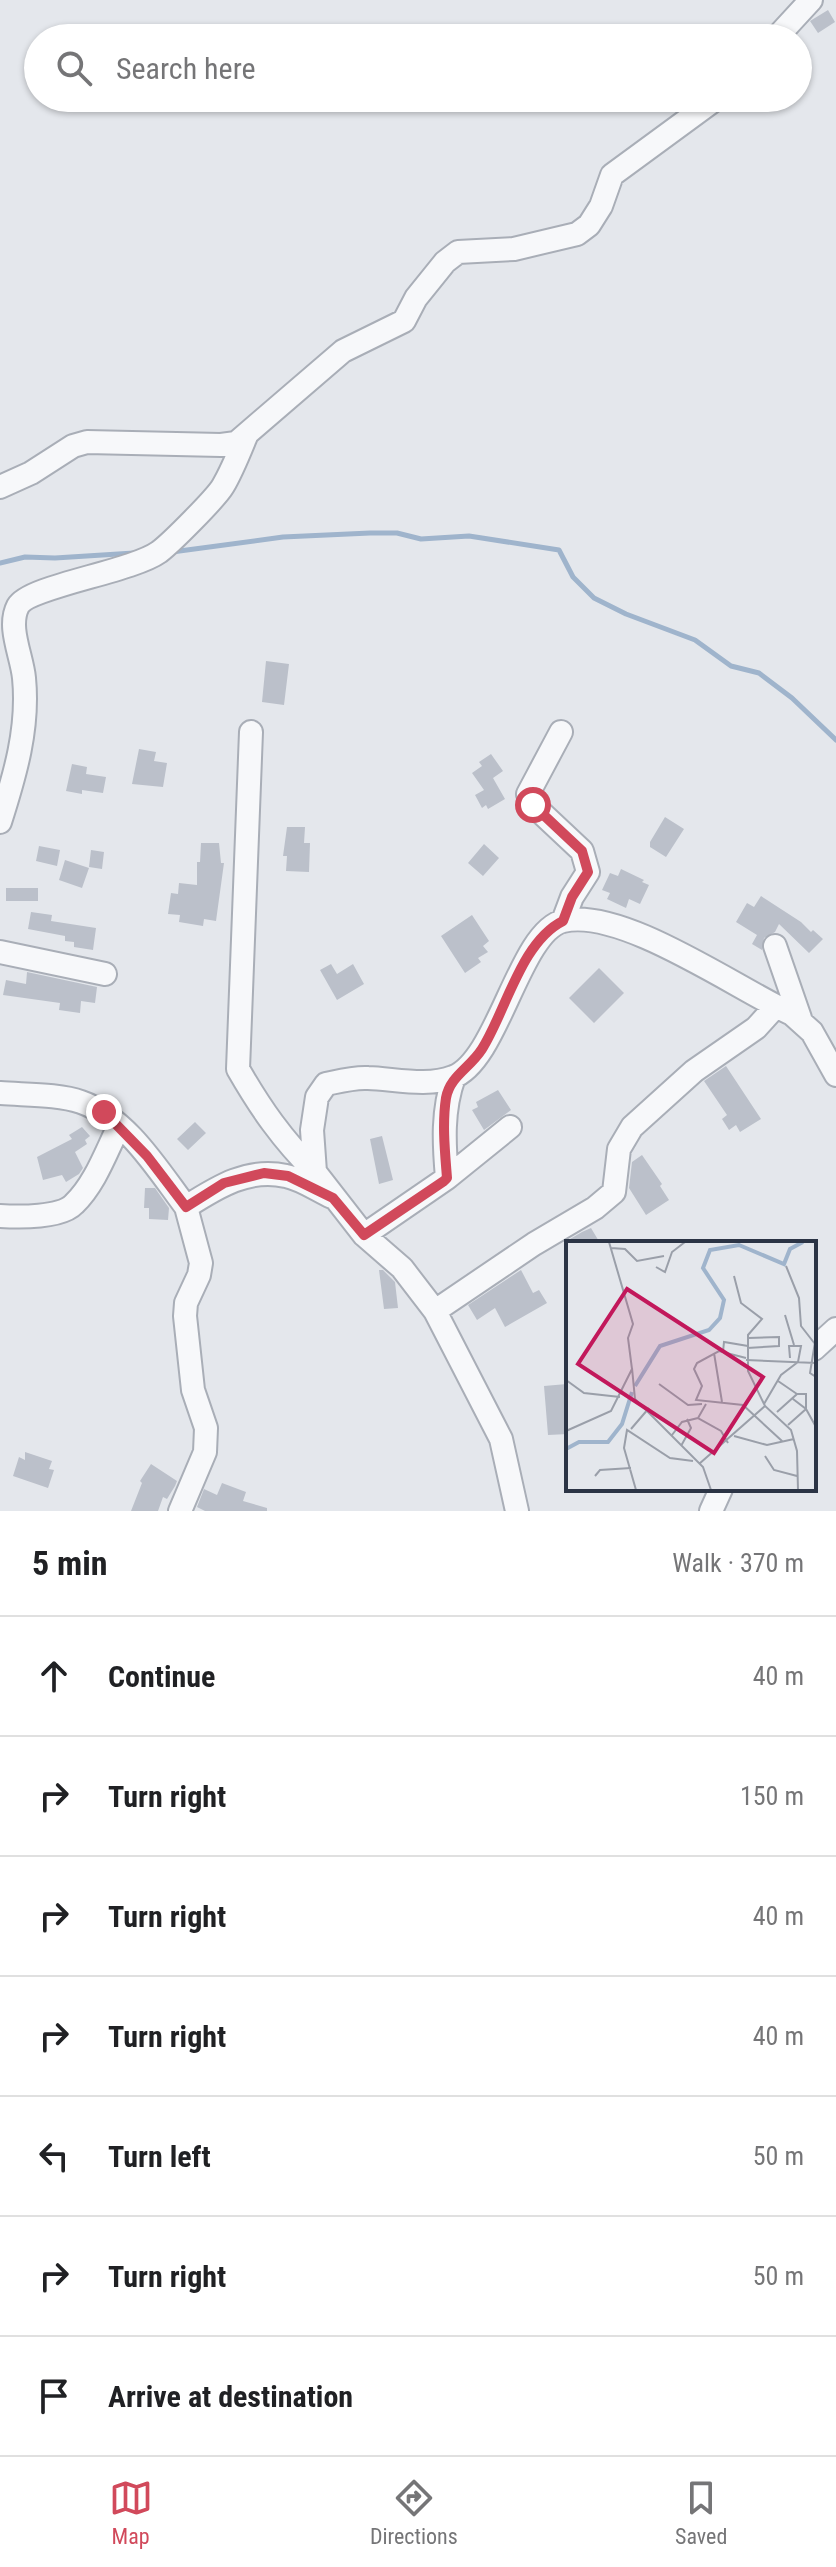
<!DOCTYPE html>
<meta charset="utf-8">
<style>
:root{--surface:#fff;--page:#f2f2f2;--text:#202124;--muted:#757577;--line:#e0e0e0;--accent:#d1495b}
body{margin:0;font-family:"Roboto Condensed",sans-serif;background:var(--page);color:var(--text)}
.stop{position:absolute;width:24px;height:24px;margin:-18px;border:6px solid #d1495b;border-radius:50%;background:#fff}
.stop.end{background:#d1495b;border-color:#fff;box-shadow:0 2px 8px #0008}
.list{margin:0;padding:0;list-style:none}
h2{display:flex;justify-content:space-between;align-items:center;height:104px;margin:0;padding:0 32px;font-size:34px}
h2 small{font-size:26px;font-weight:400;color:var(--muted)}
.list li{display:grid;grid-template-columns:52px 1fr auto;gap:24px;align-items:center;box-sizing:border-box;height:120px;padding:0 32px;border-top:2px solid var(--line)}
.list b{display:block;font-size:30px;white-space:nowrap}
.list em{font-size:26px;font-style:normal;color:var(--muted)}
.icon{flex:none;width:44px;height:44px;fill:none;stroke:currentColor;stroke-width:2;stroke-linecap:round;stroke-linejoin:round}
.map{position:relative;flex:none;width:836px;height:1511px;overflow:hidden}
.search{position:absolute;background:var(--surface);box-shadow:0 2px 6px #0004;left:24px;right:24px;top:24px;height:88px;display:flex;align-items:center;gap:20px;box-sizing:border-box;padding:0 28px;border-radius:44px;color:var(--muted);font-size:30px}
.sheet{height:944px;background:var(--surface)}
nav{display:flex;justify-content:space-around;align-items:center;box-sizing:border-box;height:112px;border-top:2px solid var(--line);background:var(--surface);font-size:22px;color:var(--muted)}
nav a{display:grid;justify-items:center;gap:4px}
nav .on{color:var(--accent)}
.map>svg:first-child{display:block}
</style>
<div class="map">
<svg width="836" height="1511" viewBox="0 0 836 1511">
<rect width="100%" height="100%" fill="#e4e7ec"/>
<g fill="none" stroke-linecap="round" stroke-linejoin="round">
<path stroke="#9fb4cc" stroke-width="5" d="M 172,552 L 283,537 L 370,533 L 397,533 L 421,539 L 469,536 L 559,550 L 573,577 L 594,598 L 626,614 L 695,640 L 731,666 L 759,673 L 792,698 L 836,740
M 0,563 L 25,557 L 55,558 L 134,553"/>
</g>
<path fill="#bbc0ca" d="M 828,10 L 835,22 L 818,33 L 810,21 Z
M 266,661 L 289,664 L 284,705 L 262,702 Z
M 139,749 L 156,752 L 154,761 L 167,763 L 163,787 L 132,784 Z
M 491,754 L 503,771 L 493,778 L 505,799 L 488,809 L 486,805 L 482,808 L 475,795 L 484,790 L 472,773 L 482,766 L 479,762 Z
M 72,764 L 87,767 L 86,774 L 106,777 L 103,793 L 82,790 L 82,794 L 66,791 Z
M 665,817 L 684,829 L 666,857 L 650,847 L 650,842 Z
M 287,827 L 305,827 L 304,843 L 310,843 L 309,872 L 286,871 L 287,856 L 283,856 Z
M 201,843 L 219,843 L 221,863 L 224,863 L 216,921 L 204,919 L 203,926 L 179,922 L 180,915 L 168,914 L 171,893 L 178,894 L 179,883 L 197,885 L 197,862 L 200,862 Z
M 484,844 L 499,858 L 483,876 L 468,863 Z
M 39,846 L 60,850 L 57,866 L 36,861 Z
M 91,850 L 104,852 L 102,869 L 89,867 Z
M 65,860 L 89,868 L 82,888 L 59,880 Z
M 621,869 L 644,880 L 642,882 L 649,885 L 640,904 L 629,899 L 626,908 L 607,899 L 610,893 L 602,890 L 610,873 L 618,876 Z
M 6,888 L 38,888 L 38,901 L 6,901 Z
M 761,896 L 801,922 L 811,932 L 813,930 L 823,939 L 809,953 L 779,924 L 775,932 L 764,938 L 762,950 L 752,944 L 757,935 L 736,922 L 747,903 L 754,907 Z
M 31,912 L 52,915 L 51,921 L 96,928 L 93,950 L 74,947 L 74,942 L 65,941 L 65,936 L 28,929 Z
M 472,915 L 489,941 L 483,946 L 488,952 L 478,958 L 481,962 L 465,973 L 441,936 Z
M 331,964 L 337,974 L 353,964 L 364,984 L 337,1000 L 320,970 Z
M 599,968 L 624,993 L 594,1023 L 569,998 Z
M 27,972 L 97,987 L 95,1003 L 81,1001 L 80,1013 L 59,1010 L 60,1003 L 3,995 L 6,980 L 26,984 Z
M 726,1066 L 761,1119 L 740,1132 L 736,1125 L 729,1130 L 722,1119 L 727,1115 L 704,1081 Z
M 498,1090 L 511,1110 L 484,1130 L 472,1110 L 478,1107 L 476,1102 Z
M 195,1122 L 206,1133 L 188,1150 L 177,1139 Z
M 82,1127 L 90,1136 L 85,1140 L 87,1144 L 75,1152 L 83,1168 L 79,1174 L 66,1182 L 62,1175 L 43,1180 L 37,1157 L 72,1139 L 69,1135 Z
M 382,1136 L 393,1180 L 379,1184 L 370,1139 Z
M 642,1155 L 662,1184 L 660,1186 L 669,1200 L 646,1215 L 629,1188 L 632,1162 Z
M 145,1188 L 155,1188 L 169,1208 L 168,1220 L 149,1219 L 149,1208 L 144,1208 Z
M 591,1228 L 600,1243 L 565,1242 L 582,1232 Z
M 379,1270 L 383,1270 L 395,1282 L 398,1308 L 384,1309 Z
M 521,1270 L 533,1293 L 539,1290 L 547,1303 L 505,1327 L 495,1308 L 477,1320 L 468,1305 Z
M 567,1384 L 568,1434 L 548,1435 L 544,1386 Z
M 25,1452 L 52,1461 L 49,1469 L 54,1470 L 48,1488 L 13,1476 L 19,1457 L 25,1460 Z
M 151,1464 L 177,1481 L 175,1486 L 167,1499 L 163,1497 L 158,1511 L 131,1511 L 142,1483 L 140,1481 Z
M 222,1483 L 246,1492 L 243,1501 L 267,1508 L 267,1511 L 205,1511 L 197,1507 L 204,1489 L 217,1495 Z"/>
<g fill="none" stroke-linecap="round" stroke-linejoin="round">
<g stroke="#a9aeb7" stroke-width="26">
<path id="minor" d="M 776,38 L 811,0
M 0,487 L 31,473 L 73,446 L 87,442 L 221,445 L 236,443 L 343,351 L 404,321 L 416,298 L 445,262 L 458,252 L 514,249 L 577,234 L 589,225 L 601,206 L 612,175 L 717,98
M 251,732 L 238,1069 C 261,1109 282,1139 315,1172
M 561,732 L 528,794 L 533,805 L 582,851 L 588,872 L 572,897 L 563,921
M 0,822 C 15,775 29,728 24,678 C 22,656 7,627 18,606 C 29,586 131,572 159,552 C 171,543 216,498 223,486 C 232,471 239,453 246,436
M 775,946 L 800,1018
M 0,952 L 105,974
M 0,1093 C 24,1095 59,1094 81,1102 C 127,1118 158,1170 186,1207
M 447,1178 L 510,1127
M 0,1216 C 18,1217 61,1218 74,1204 C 95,1184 106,1152 119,1126
M 364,1235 L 447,1178 C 444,1144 442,1110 454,1077
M 435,1311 L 534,1244 L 595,1208 L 614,1192 L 619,1149 L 632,1127 L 694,1071 L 756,1028 L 776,1006
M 814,1349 L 836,1329
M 180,1511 L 205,1452 L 206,1428 L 193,1390 L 185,1316 L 186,1303 L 199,1275 L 201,1263 L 186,1207 C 216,1188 248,1167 286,1176 C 301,1179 317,1190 332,1197
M 517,1511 L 501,1439 L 435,1311 L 402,1268 L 364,1235 L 315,1172 L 312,1130 L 317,1097 L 326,1084 C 340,1081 355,1077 368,1078 C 395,1079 428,1087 453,1077 C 498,1061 519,932 563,921 C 622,907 737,989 792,1014 L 812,1032 L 836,1075
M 711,1511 L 721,1489"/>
</g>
<use href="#minor" stroke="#f7f8fa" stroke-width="22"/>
</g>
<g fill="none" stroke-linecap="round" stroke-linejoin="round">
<path stroke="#d1495b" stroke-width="10" d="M 104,1112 L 147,1156 L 186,1207 L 224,1183 L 264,1173 L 288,1176 L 333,1198 L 364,1235 L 444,1181 L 447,1178 C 445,1152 442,1124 446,1098 C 450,1076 470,1068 482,1049 C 506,1011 521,942 563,921 L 572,897 L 588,872 L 582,851 L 533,805"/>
</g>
<g transform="translate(566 1241)">
<rect width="250" height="250" fill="#e4e7ec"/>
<path fill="none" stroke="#9fb4cc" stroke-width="4" d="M 69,145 L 94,105 L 143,89 L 154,77 L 158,59 L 137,27 L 144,9 L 173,4 L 218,23 L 224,8 L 237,1M 0,208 L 13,201 L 42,201 L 56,183 L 66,151"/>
<path fill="none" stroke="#9a9fa9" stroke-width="2" d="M 45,7 L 59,8 L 71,20 L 98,15M 220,25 L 233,57 L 235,85 L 249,103M 90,26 L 99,31 L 106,11 L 119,1M 168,35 L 175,62 L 196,78 L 182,94 L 182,130 L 199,165 L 225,189 L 231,210 L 232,249M 219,74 L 228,104M 250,95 L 244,132 L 250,136M 181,107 L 213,105 L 213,96 L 182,97M 157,111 L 158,101 L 182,105M 148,112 L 156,161M 180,117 L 153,110 L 131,122 L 128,128 L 136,145 L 130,159 L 177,164 L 216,200M 180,119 L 250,122M 66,127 L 69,158 L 137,226 L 145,249M 0,139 L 18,152 L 54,156M 93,143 L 122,164 L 136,163M 227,158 L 240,168 L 250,186M 140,163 L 132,177 L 155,190 L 162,202M 198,163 L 215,134 L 232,121 L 235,105 L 223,105 L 224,117M 211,171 L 231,153 L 212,140M 222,184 L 240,168 L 240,153 L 231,153M 65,188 L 83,167M 0,190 L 45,170 L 66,128 L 62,97 L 67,83 L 43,1M 106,194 L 116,181 L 132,177M 168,195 L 201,204 L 228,198M 115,205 L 125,187 L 121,178M 199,215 L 208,229 L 231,235M 133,223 L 199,165M 29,235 L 34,229 L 65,227M 70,249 L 58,207 L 61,189 L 104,217 L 127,220"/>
<path fill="#c2185b" fill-opacity="0.15" stroke="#c2185b" stroke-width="4" d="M 61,48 L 197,136 L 148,212 L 12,123 Z"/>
<rect width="250" height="250" fill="none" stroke="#2b3445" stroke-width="4"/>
</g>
</svg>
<div class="stop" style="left:533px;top:805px"></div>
<div class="stop end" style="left:104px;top:1112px"></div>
<div class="search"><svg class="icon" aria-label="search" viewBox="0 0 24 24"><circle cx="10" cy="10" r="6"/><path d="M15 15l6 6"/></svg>Search here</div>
</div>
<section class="sheet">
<h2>5 min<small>Walk · 370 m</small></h2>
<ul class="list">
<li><svg class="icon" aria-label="ahead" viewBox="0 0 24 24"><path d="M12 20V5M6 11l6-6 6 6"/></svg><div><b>Continue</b></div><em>40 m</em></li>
<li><svg class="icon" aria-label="right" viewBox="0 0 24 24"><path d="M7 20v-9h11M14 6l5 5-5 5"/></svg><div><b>Turn right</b></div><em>150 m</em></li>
<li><svg class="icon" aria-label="right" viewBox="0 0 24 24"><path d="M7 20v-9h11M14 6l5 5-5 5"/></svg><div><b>Turn right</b></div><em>40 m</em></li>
<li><svg class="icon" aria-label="right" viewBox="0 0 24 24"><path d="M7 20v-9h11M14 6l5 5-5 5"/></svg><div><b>Turn right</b></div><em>40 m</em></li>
<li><svg class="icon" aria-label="left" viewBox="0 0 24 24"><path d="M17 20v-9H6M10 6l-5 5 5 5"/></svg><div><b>Turn left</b></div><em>50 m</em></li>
<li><svg class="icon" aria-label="right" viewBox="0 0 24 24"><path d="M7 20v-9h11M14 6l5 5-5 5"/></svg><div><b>Turn right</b></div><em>50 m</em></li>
<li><svg class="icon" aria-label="arrive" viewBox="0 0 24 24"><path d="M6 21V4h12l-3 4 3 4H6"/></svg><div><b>Arrive at destination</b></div></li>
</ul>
</section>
<nav>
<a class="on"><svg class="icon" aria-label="map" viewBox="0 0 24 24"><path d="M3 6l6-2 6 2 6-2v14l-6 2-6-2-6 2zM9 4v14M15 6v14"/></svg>Map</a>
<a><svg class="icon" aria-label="directions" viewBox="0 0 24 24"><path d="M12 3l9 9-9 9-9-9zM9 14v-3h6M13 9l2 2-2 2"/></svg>Directions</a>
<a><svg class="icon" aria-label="saved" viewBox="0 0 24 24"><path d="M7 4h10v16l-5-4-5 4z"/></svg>Saved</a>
</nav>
